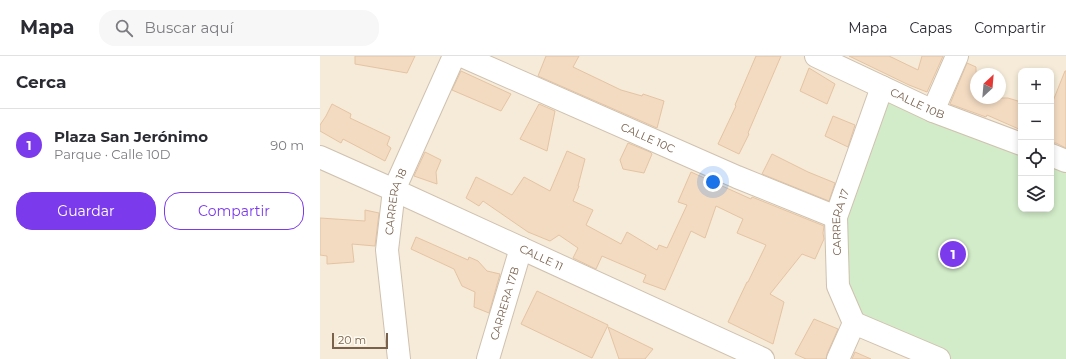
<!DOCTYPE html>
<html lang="es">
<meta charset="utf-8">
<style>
:root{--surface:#fff;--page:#f7f7f7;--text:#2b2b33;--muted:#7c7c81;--line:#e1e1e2;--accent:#7c3aed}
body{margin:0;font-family:Montserrat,sans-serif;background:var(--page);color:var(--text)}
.controls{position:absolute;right:12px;top:12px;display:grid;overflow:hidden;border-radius:8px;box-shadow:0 2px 6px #0003}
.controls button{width:36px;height:36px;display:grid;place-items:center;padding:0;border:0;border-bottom:1px solid var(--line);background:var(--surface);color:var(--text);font:20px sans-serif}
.compass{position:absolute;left:650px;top:12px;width:36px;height:36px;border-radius:50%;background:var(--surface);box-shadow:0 2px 6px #0003;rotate:26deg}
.scale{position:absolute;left:12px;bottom:10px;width:56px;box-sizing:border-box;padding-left:4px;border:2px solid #79614c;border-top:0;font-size:11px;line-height:14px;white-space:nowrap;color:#79614c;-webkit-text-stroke:3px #fffbf1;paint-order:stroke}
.you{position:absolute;left:393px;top:126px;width:14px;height:14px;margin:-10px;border:3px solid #fff;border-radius:50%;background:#1a73e8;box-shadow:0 0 0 6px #1a73e833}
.badge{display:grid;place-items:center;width:26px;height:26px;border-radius:50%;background:var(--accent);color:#fff;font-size:13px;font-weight:700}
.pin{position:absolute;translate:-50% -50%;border:2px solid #fff;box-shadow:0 1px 4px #0006}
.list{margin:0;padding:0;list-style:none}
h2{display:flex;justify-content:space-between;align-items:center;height:52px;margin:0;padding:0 16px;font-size:17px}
h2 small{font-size:13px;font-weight:400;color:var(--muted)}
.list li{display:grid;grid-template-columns:26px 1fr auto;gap:12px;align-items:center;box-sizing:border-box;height:72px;padding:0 16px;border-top:1px solid var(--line)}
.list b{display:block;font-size:15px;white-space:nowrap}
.list p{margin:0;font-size:13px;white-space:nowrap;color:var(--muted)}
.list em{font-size:13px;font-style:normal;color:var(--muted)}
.actions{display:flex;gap:8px;padding:12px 16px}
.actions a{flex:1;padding:9px 0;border:1px solid var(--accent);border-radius:16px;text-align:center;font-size:14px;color:var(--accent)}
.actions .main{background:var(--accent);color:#fff}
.icon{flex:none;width:22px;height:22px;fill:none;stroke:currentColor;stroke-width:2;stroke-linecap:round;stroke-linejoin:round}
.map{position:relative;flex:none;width:746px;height:303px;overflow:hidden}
header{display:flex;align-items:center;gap:24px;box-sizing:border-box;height:56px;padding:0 20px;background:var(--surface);border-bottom:1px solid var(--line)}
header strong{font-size:19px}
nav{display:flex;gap:22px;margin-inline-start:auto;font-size:14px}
.search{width:280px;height:36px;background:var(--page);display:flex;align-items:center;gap:10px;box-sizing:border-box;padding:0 14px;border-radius:16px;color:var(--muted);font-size:15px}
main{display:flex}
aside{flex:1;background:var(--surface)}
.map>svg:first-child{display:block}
</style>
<header>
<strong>Mapa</strong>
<div class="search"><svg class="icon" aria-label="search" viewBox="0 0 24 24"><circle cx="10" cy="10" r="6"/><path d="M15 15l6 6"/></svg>Buscar aquí</div>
<nav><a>Mapa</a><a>Capas</a><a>Compartir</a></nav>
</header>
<main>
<aside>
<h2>Cerca<small></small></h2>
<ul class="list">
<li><span class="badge">1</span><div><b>Plaza San Jerónimo</b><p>Parque · Calle 10D</p></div><em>90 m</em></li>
</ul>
<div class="actions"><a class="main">Guardar</a><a>Compartir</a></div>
</aside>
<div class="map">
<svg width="746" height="303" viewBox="0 0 746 303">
<rect width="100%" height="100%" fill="#fdf8ea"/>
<path fill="#f5ebd8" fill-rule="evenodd" d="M 0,0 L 746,0 L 746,303 L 0,303 ZM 701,15 L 731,15 L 731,153 L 701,153 ZM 656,18 L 680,18 L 680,42 L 656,42 Z"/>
<path fill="#d2ebc8" d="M 564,36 L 701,91 L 701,153 L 731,153 L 731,102 L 746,108 L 746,303 L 619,303 L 538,267 L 521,230 L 518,166 Z"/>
<path fill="#f3dbc2" stroke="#e5c3a2" d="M 35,0 L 95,0 L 87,17 L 35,8 Z
M 226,0 L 259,0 L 253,11 L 301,34 L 322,40 L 323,38 L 344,45 L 337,72 L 218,20 Z
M 436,0 L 461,0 L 428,77 L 429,78 L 419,98 L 398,88 L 416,50 L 415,49 Z
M 529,0 L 569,0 L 598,14 L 602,0 L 623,0 L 607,36 L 589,29 Z
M 647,7 L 656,11 L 656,42 L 688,42 L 701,46 L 701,74 L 667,59 L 666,61 L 630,48 Z
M 489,12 L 515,28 L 507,48 L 480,35 Z
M 141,15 L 191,38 L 181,55 L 132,34 Z
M 745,15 L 746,15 L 746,92 L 736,87 L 731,87 L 731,50 Z
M 12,48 L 31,58 L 30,62 L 70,81 L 67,89 L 71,92 L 65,105 L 23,83 L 21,87 L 0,75 L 0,69 L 6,60 Z
M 219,48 L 235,55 L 227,95 L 200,83 Z
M 513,60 L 535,69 L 528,91 L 505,80 Z
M 308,87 L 330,96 L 332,98 L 324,117 L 303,113 L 300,104 Z
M 247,95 L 265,103 L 258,130 L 259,130 L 253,145 L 273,154 L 266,169 L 301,188 L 307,176 L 337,194 L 339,189 L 347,192 L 367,149 L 358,146 L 371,116 L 431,143 L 432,141 L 504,170 L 503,177 L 504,183 L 495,203 L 482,198 L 450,238 L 464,246 L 453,288 L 408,266 L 427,226 L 428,226 L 446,189 L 417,177 L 423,163 L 396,150 L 385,182 L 371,175 L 345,234 L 323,226 L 326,219 L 282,200 L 276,213 L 253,202 L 258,192 L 239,179 L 230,185 L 208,176 L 163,145 L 159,150 L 146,142 L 156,121 L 192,139 L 204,121 L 230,135 Z
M 105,96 L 121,104 L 116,116 L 117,128 L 94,120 Z
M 452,98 L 488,116 L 515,127 L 509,145 L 442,118 Z
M 45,154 L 59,157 L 55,190 L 32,188 L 34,206 L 7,208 L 7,200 L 0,199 L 0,162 L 45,165 Z
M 96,181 L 148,204 L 149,201 L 158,205 L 167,215 L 180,218 L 169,257 L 154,251 L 155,236 L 142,230 L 134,213 L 91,193 Z
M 217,235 L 288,269 L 272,302 L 201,268 Z
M 494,263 L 518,273 L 507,298 L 506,303 L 486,303 L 475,298 Z
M 288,271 L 333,293 L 325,303 L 299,303 Z
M 535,296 L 551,303 L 532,303 Z"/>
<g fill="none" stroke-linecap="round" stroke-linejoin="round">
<g stroke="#d0c1af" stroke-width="24">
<g id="street">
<path id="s1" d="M 142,0 L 417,121 L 516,161"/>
<path id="s2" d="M 496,0 L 613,55 L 701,88"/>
<path d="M 613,55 L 637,0"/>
<path d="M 731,99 L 746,105"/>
<path id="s3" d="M 0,101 L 74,134 L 443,303"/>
<path d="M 534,267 L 619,303"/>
<path id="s4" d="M 79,303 L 67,194 L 74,134 L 134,0"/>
<path id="s5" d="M 168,303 L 201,192"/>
<path id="s6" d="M 518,303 L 534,267 L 518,230 L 516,161 L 562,31"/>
</g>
</g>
<use href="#street" stroke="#fff" stroke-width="22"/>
</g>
<g text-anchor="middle" stroke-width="4" stroke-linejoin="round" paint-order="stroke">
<g font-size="11" fill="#79614c" stroke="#fffbf1">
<text dy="4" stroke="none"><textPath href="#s2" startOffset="112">CALLE 10B</textPath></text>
<text dy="4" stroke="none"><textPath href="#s1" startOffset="203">CALLE 10C</textPath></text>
<text dy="4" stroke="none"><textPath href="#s4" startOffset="159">CARRERA 18</textPath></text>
<text dy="4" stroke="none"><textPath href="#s6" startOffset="144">CARRERA 17</textPath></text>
<text dy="4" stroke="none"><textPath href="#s3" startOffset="243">CALLE 11</textPath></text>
<text dy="4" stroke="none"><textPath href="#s5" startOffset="58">CARRERA 17B</textPath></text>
</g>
</g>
</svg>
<div class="controls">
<button>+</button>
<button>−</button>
<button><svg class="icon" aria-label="locate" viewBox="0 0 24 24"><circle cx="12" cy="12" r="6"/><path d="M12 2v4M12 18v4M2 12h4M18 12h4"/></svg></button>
<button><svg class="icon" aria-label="layers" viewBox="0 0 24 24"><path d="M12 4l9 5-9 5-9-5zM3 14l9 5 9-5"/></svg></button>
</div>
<svg class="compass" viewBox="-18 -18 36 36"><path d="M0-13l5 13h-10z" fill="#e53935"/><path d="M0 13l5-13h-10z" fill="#7c7c81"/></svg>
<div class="scale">20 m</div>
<div class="you"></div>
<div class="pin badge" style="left:633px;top:198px">1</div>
</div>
</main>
